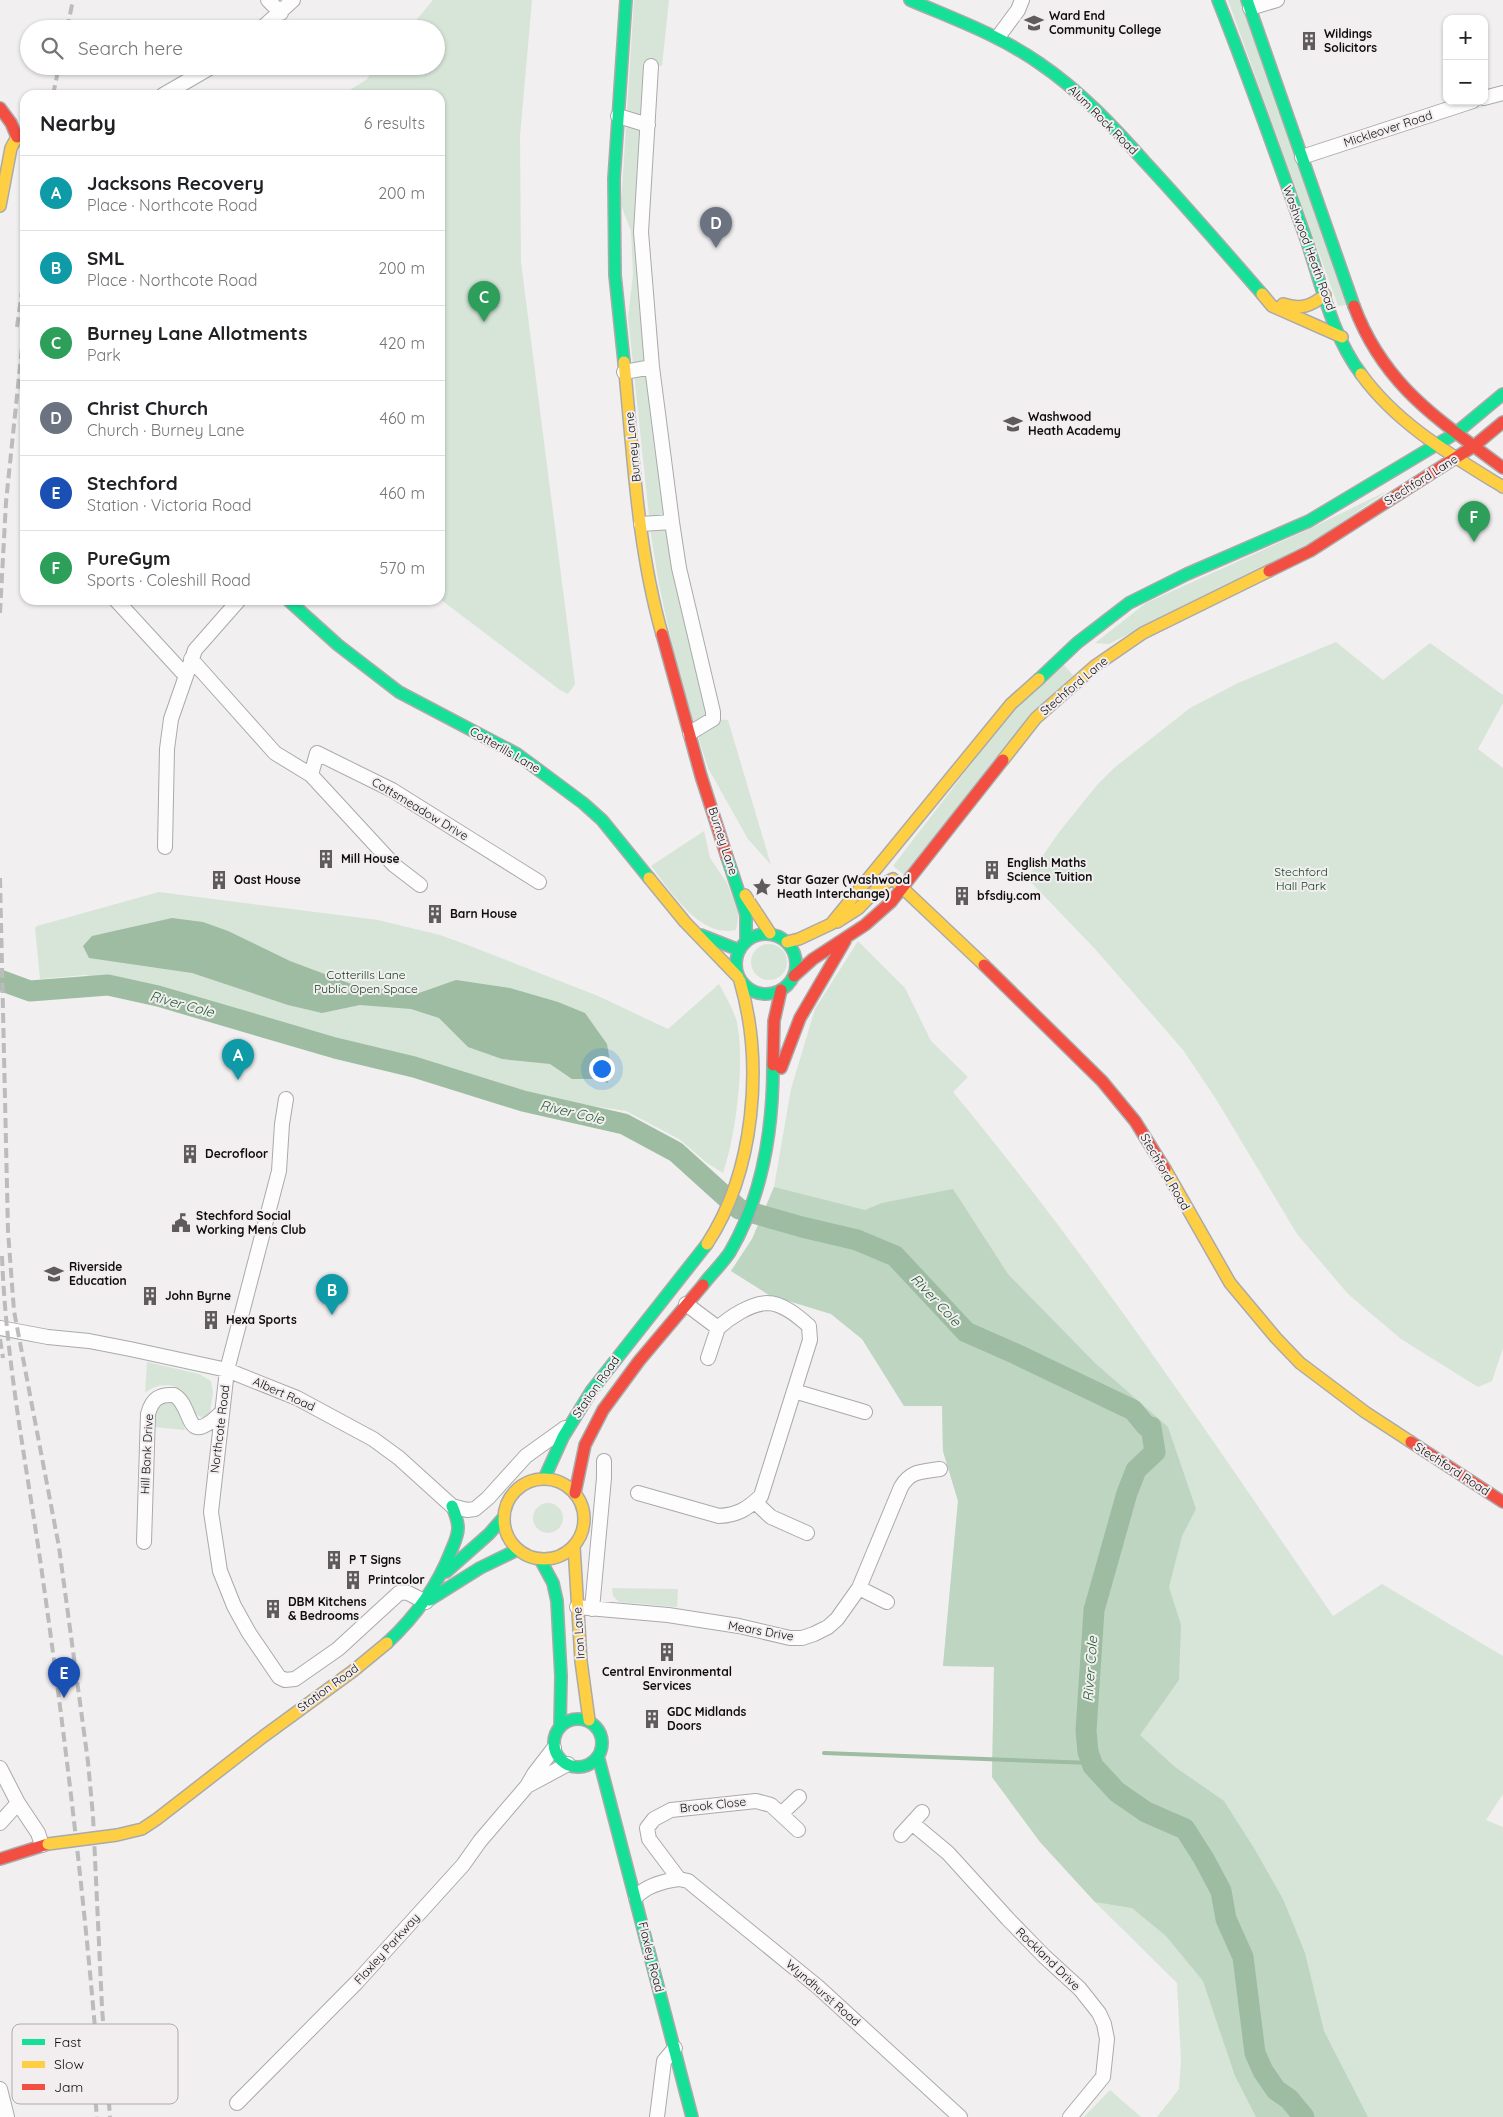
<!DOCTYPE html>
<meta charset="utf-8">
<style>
:root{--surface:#fff;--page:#f6f6f6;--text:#202124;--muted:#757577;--line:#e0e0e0;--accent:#5d5b5c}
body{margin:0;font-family:Quicksand,sans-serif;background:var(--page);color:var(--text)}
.controls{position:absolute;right:15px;top:15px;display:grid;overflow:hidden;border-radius:10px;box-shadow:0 1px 4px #0004}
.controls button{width:45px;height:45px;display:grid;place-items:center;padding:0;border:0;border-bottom:1px solid var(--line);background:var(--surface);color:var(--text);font:25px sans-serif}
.you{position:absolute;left:601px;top:1068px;width:18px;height:18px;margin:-12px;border:4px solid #fff;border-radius:50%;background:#1a73e8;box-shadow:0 0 0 8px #1a73e833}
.badge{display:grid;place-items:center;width:32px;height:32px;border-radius:50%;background:var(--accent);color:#fff;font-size:16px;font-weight:700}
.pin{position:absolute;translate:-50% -41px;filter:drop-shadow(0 1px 2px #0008)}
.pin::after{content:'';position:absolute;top:26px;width:18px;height:15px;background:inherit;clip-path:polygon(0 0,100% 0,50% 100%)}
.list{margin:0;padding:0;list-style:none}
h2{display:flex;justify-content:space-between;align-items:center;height:65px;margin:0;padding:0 20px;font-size:21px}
h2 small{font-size:16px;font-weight:400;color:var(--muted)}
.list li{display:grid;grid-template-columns:32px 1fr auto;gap:15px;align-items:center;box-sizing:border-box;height:75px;padding:0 20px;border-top:1px solid var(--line)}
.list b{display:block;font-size:19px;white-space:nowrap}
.list p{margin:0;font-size:16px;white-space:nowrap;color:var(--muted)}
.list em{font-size:16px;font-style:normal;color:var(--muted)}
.icon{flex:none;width:28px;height:28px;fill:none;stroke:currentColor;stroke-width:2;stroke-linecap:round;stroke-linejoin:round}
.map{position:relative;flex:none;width:1503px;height:2117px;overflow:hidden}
.search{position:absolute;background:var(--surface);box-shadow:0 1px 4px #0004;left:20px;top:20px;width:425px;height:55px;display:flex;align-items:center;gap:12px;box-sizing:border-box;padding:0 18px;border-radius:28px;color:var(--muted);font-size:19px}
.panel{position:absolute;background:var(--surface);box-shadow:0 1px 4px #0004;left:20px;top:90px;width:425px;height:515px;border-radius:15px}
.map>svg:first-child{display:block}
</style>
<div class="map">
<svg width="1503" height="2117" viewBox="0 0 1503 2117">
<rect width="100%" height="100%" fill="#f1eff0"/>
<path fill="#d7e5d8" d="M 433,0 L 532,0 L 520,136 L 521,262 L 575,684 L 568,694 L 560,690 L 440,599 L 440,95 L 342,95 L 366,80 L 377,66 L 436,66 L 436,29 L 409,29 Z
M 634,0 L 669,0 L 662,66 L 647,63 L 638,205 L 650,379 L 668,546 L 706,702 L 706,719 L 728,720 L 771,865 L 748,839 L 708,768 L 679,676 L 659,585 L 651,535 L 628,317 L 633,275 L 631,231 L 621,205 Z
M 1228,0 L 1241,0 L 1346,305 L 1338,306 Z
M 1387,491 L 1316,540 L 1109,644 L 1095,643 L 1146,603 L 1305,531 Z
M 1336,642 L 1383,680 L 1430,643 L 1503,695 L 1503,703 L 1478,749 L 1503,768 L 1503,1348 L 1492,1381 L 1478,1387 L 1401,1339 L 1348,1294 L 1297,1234 L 1216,1099 L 1183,1050 L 1096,950 L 1027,878 L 1060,831 L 1097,785 L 1114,768 L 1190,708 L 1238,683 Z
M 1062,663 L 1073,675 L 904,875 L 893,866 L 1014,708 Z
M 704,831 L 710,858 L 727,883 L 739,914 L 736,930 C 700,939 670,890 651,866 Z
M 159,892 L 378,920 L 440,935 L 465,944 L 598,996 L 668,1029 L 719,984 C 725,995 732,1007 736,1019 C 746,1056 736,1136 723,1173 L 707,1163 L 679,1139 L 626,1111 L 546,1099 L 495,1086 L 397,1053 L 296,1030 L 210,1003 L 147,986 L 85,975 L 40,979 L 35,928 L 37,926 Z
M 858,941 L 905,988 L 931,1041 L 968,1077 L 953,1092 C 1091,1258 1211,1438 1333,1616 L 1382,1584 L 1503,1656 L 1503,1794 L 1486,1820 L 1503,1827 L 1503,2117 L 1157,2117 L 1179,2089 L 1181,2060 L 1177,1983 L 1095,1902 L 1040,1842 L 992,1777 L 994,1667 L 943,1666 L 958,1501 L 943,1451 L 942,1406 L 904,1406 L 862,1339 L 831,1314 L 769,1295 L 731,1271 L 752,1239 L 774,1187 L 791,1089 L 815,1009 Z
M751 962a18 18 0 1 1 36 0a18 18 0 1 1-36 0Z
M 147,1362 L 199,1374 L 211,1381 L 213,1392 L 210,1413 L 203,1418 L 195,1414 C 192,1407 189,1399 184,1393 C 174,1381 155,1384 145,1393 Z
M 159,1401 L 173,1401 L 178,1407 L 185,1430 L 155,1427 L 153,1413 Z
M533 1518a15 15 0 1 1 30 0a15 15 0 1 1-30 0Z
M 612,1588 L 678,1589 L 677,1607 L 619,1602 L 613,1596 Z
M 1110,2090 L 1141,2117 L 1084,2117 Z"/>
<path fill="#bed5c1" d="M 774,1187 L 865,1210 L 882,1203 L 953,1189 L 1008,1274 L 1095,1363 L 1168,1427 L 1196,1509 L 1182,1536 L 1169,1587 L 1181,1625 L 1179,1680 L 1140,1735 L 1175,1767 L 1224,1801 L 1254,1848 L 1283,1899 L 1305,1953 L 1324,2031 L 1368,2117 L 1256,2117 L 1235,2076 L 1203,1981 L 1166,1936 L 1132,1908 L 1095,1902 L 1040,1842 L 992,1777 L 994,1667 L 943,1666 L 958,1501 L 943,1451 L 942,1406 L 904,1406 L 862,1339 L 831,1314 L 769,1295 L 731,1271 L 752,1239 Z"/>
<path fill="#9ebca2" d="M 172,918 L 203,922 L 228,931 L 290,961 L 354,985 L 416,994 L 456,980 L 510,988 L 558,1002 L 585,1013 L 607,1044 L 611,1067 L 607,1074 L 608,1083 L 596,1079 L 572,1079 L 550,1064 L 502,1059 L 468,1047 L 439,1018 L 411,1009 L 360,1005 L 322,1013 L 288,1005 L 192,973 L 89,958 L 83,946 L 92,936 Z"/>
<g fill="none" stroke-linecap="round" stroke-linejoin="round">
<path stroke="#9ebca2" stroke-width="4" d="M 824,1753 L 1092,1763"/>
<path stroke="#9ebca2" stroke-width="21" d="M 0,980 L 30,991 L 108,985 L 158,996 L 335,1048 L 414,1067 L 523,1101 L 624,1124 L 676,1152 L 739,1209 L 802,1227 L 857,1240 L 895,1256 L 966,1332 L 1016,1354 L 1133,1410 L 1146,1426 L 1151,1427 L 1155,1452 L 1136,1470 L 1127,1493 L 1094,1610 L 1086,1731 L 1088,1752 L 1093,1766 L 1117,1792 L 1146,1812 L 1185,1829 L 1204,1859 L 1221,1891 L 1226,1919 L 1243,1957 L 1255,2053 L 1263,2071 L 1276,2090 L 1289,2099 L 1304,2117"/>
<g stroke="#abaaab" stroke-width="16">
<path id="street" d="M 268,0 L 281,13
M 1250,8 L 1277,0
M 261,29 L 293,0
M 998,37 L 1018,10 L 1022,0
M 163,95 L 213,66
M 1484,98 L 1503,93
M 618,116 L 648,125
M 1302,157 L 1473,101
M 624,372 L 652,367
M 672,522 L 679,568 L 713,712 L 713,719 L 690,733
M 641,524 L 672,522 L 652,367 L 641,232 L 651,66
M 116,600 L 185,675
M 191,659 L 275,753 L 311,775 L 394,865 L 420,885
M 311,775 L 317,753 L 392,790 L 539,882
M 165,847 L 167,749 L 171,719 L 195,650 L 239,600
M 286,1099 L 282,1124 L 279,1171 L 227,1370 L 211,1512 L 220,1571 L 234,1606 L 249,1633 L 279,1677 L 285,1680 L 295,1679 L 338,1649 L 399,1593 L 406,1592 L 426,1602
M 0,1328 L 48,1337 L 89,1341 L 130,1349 L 227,1370 L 297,1398 L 373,1439 L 399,1458 L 452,1506 L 467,1510 L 475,1509 L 488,1498 L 526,1456 L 565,1428
M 708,1358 L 718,1328
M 794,1391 L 865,1412
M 638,1493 L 719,1516 C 738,1515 747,1509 761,1496 L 810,1340 L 809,1326 C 799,1317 783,1303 767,1303 C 750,1304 730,1317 718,1328 L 686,1304
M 755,1502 L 771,1517 L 807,1533
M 144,1542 L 148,1414 C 152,1399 159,1394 174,1395 C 195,1407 183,1450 222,1412
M 859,1588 L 887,1602
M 577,1607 L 668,1615 L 739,1626 L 790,1638 L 802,1638 L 814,1634 L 828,1627 L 837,1619 L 859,1588 L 901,1487 C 911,1470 922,1472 940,1469
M 592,1609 L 604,1478 L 604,1461
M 0,1768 L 18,1803 L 38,1833 L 42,1845
M 527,1786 L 568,1764
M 782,1813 L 799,1797
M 0,1823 L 18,1803
M 912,1823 L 948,1853 L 1008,1919 L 1044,1956 L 1080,1989 L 1099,2013 L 1104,2024 L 1107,2039 L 1103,2077 L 1070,2117
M 798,1830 L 771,1805 L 756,1801 L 671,1810 L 654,1819 L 647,1828 L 649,1839 L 679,1879 L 688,1881 L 818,1987 L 960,2117
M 901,1835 L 922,1812
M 636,1897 C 646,1886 664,1881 679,1879
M 0,2089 L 7,2117
M 237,2103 L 357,1982 L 463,1865 L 480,1841 L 527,1786 L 534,1774 L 554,1748
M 657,2117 L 664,2061 L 675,2048"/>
</g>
<g stroke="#abaaab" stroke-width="14">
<path id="fast" d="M 910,0 C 954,19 999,35 1039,63 C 1079,90 1112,125 1144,161 C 1184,204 1223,249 1262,294
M 1218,0 C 1249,78 1277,157 1305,236 C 1321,282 1331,334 1361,374
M 1247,0 L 1354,306
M 624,362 L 615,275 L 614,179 L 626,0
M 288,600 L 338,645 L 399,692 L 517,754 L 583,803 L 602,820 L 649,878
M 1039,679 L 1077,643 L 1129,603 L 1187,574 L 1309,521 L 1456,433 L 1503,394
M 727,857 L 746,914 L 746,940
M736 964a30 30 0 1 1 60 0a30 30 0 1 1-60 0Z
M 701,935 L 739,950
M 703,1285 C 711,1274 723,1263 730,1252 C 762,1197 773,1129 773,1065
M 544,1479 L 563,1437 L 592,1390 L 707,1244
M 540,1559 L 553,1583 L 557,1601 L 561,1676 L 560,1727
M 446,1572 L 489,1534 L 503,1518
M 429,1600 L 480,1568 L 517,1550
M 387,1643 C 415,1617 437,1587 451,1551 C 454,1544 458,1536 458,1528 C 458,1520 455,1513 452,1506
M554 1743a24 24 0 1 1 48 0a24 24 0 1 1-48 0Z
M 598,1756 L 692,2117"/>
</g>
<g stroke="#abaaab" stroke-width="14">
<path id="slow" d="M 0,206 L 11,148 L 17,137
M 1262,294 L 1272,306 L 1342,337
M 1283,304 C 1301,310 1311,306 1325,295
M 624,362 C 633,452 637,546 662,634
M 1361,374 C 1397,424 1451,455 1503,487
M 1003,760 L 1036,718 L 1095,666 L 1143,633 L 1269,571
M 649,878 L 685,922 L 738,977
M 745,895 L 770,933
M 837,922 L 859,908 L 880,886 L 893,879 L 984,965
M 787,942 L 799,939 L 831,924 L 1011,704 L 1039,679
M 1165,1169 L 1230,1283 L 1276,1338 L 1300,1363 L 1365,1412 L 1411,1442
M 707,1244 C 755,1171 764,1063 740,981
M504 1519a40 40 0 1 1 80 0a40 40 0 1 1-80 0Z
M 574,1546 L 581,1661 L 589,1720
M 117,1835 L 142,1829 L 157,1819 L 264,1736 L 353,1671 L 387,1643"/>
</g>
<g stroke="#abaaab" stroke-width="14">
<path id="jam" d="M 0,108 L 11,123 L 17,137
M 1354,306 C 1384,386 1438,419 1503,468
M 1269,571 L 1310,551 L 1474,446 L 1503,422
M 662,634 L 701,776 L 727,857
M 984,965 L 1102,1081 L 1135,1121 L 1165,1169
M 794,976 L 813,959 L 865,925 L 891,902 L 1003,760
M 773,1065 L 774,1021 L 781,990
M 781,1068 L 800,1018 L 845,941
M 1411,1442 L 1503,1502
M 575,1493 L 585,1445 L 603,1410 L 639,1361 L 703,1285
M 0,1859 L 48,1844"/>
</g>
<use href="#street" stroke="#fdfdfd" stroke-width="14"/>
<use href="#fast" stroke="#16e098" stroke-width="11"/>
<use href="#slow" stroke="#ffcf43" stroke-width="11"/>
<use href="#jam" stroke="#f24e42" stroke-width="11"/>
<path stroke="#bcbcbc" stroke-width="4" stroke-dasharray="10 5" stroke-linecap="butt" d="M 67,29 L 73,0
M 53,95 L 59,66
M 17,327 L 25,270
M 0,613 L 6,502 L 25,318
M 0,878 L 8,1231 L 14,1311 L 59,1547 L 88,1762 L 93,1816 L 102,2007 L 110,2117
M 2,1256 C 6,1365 28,1472 43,1580 C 65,1737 84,1894 97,2052
M 0,1339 L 3,1358
M 90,2042 L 97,2117"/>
<g stroke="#abaaab" stroke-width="14" stroke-linecap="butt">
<path id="slow-bridge" d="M 48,1844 L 117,1835"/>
</g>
<use href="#slow-bridge" stroke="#ffcf43" stroke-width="11"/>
</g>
<defs>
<g id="school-bare" transform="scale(1.5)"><path d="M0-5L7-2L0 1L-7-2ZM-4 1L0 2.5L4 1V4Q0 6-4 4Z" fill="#5d5b5c" stroke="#f2eef0" stroke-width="2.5" paint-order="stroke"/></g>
<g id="building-bare" transform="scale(1.5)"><path d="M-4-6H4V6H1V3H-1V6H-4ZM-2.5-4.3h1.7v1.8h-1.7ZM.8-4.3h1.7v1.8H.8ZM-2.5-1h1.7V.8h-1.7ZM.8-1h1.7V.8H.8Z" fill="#5d5b5c" stroke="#f2eef0" stroke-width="2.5" paint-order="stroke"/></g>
<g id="sight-bare" transform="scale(1.5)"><path d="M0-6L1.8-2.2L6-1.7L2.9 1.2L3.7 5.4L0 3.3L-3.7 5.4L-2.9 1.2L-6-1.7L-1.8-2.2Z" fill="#5d5b5c" stroke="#f2eef0" stroke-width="2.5" paint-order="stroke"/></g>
<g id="civic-bare" transform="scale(1.5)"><path d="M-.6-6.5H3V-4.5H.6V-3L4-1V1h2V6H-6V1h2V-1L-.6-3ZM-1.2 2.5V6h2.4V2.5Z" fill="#5d5b5c" stroke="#f2eef0" stroke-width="2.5" paint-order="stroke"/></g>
</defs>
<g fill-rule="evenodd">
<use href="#school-bare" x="1034" y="23"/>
<use href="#building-bare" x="1309" y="41"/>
<use href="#school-bare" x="1013" y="424"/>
<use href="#building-bare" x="326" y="859"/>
<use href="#building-bare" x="992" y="870"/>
<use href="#building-bare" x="219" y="880"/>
<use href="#sight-bare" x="762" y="887"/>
<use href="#building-bare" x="962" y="896"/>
<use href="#building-bare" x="435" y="914"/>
<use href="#building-bare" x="190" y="1154"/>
<use href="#civic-bare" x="181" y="1223"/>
<use href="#school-bare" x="54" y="1274"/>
<use href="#building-bare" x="150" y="1296"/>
<use href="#building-bare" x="211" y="1320"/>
<use href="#building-bare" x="334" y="1560"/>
<use href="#building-bare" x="353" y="1580"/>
<use href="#building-bare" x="273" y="1609"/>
<use href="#building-bare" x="667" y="1652"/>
<use href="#building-bare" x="652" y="1719"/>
</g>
<g text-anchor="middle" stroke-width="4" stroke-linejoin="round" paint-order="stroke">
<g font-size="12" font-weight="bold" fill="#0e0c0d" stroke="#f2eef0" text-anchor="start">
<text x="1049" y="20">Ward End<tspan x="1049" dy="14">Community College</tspan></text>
<text x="1324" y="38">Wildings<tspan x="1324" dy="14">Solicitors</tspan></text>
<text x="1028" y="421">Washwood<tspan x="1028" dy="14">Heath Academy</tspan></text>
<text x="341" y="863">Mill House</text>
<text x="1007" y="867">English Maths<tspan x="1007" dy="14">Science Tuition</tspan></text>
<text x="234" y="884">Oast House</text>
<text x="777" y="884">Star Gazer (Washwood<tspan x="777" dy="14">Heath Interchange)</tspan></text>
<text x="977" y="900">bfsdiy.com</text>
<text x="450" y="918">Barn House</text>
<text x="205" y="1158">Decrofloor</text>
<text x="196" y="1220">Stechford Social<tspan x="196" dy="14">Working Mens Club</tspan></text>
<text x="69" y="1271">Riverside<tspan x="69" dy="14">Education</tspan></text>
<text x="165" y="1300">John Byrne</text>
<text x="226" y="1324">Hexa Sports</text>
<text x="349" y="1564">P T Signs</text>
<text x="368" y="1584">Printcolor</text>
<text x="288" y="1606">DBM Kitchens<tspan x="288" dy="14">&amp; Bedrooms</tspan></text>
<text x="667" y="1676" text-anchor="middle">Central Environmental<tspan x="667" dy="14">Services</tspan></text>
<text x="667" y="1716">GDC Midlands<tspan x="667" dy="14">Doors</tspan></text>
</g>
<g font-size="12" fill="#0e0c0d" stroke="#f2eef0">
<text transform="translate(1103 120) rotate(45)" y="4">Alum Rock Road</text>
<text transform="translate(1388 129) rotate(-18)" y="4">Mickleover Road</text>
<text transform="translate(1309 248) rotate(70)" y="4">Washwood Heath Road</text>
<text transform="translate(633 447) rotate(-96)" y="4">Burney Lane</text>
<text transform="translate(1421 480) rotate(-32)" y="4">Stechford Lane</text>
<text transform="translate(1074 686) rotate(-40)" y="4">Stechford Lane</text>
<text transform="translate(505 750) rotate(30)" y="4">Cotterills Lane</text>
<text transform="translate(420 809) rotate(31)" y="4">Cottsmeadow Drive</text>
<text transform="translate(723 841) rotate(72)" y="4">Burney Lane</text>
<text transform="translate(1165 1172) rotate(60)" y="4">Stechford Road</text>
<text transform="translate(596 1387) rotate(-55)" y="4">Station Road</text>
<text transform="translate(284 1394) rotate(24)" y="4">Albert Road</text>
<text transform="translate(220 1429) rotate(-83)" y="4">Northcote Road</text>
<text transform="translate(147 1454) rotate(-87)" y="4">Hill Bank Drive</text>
<text transform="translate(1452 1469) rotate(33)" y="4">Stechford Road</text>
<text transform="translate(761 1631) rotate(10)" y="4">Mears Drive</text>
<text transform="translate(579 1633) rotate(-94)" y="4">Iron Lane</text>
<text transform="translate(328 1688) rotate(-36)" y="4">Station Road</text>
<text transform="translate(713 1805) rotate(-6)" y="4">Brook Close</text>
<text transform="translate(387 1949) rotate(-48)" y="4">Flaxley Parkway</text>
<text transform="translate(651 1957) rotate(76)" y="4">Flaxley Road</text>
<text transform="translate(1048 1959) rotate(44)" y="4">Rockland Drive</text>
<text transform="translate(823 1993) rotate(41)" y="4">Wyndhurst Road</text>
</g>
<g font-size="12" fill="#0b3d19" stroke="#f2eef0">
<text x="1301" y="876">Stechford<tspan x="1301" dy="14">Hall Park</tspan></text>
<text x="366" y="979">Cotterills Lane<tspan x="366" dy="14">Public Open Space</tspan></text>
</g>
<g font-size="14" font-style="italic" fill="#1f5f2e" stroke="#f2eef0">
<text transform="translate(182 1004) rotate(15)" y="5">River Cole</text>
<text transform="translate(572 1112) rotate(13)" y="5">River Cole</text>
<text transform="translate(936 1300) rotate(47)" y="5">River Cole</text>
<text transform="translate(1090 1669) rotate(-86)" y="5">River Cole</text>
</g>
</g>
<rect x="12" y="2024" width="166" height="80" rx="8" fill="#f2eef0" stroke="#aeaaac" stroke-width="1"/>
<rect x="22" y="2039" width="23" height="6" fill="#16e098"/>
<rect x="22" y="2061" width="23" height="7" fill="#ffcf43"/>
<rect x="22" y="2084" width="23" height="6" fill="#f24e42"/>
<g font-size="14" fill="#0e0c0d">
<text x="54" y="2047">Fast</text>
<text x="54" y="2069">Slow</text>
<text x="54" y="2092">Jam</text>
</g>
</svg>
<div class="controls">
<button>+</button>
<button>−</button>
</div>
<div class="you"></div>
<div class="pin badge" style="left:238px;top:1080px;background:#0f9aa8">A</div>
<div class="pin badge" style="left:332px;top:1315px;background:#0f9aa8">B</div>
<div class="pin badge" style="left:484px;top:322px;background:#2e9e5b">C</div>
<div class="pin badge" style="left:716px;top:248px;background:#6b7280">D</div>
<div class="pin badge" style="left:64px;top:1698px;background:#1a4fb4">E</div>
<div class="pin badge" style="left:1474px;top:542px;background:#2e9e5b">F</div>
<div class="search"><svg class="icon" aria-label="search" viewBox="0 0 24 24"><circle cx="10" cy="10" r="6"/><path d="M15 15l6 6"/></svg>Search here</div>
<section class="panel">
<h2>Nearby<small>6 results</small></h2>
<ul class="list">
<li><span class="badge" style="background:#0f9aa8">A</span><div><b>Jacksons Recovery</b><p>Place · Northcote Road</p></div><em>200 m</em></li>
<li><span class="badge" style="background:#0f9aa8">B</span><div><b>SML</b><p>Place · Northcote Road</p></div><em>200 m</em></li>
<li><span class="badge" style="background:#2e9e5b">C</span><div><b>Burney Lane Allotments</b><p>Park</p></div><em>420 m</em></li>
<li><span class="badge" style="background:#6b7280">D</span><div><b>Christ Church</b><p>Church · Burney Lane</p></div><em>460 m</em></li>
<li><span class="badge" style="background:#1a4fb4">E</span><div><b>Stechford</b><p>Station · Victoria Road</p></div><em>460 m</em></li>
<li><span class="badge" style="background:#2e9e5b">F</span><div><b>PureGym</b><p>Sports · Coleshill Road</p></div><em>570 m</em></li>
</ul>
</section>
</div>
